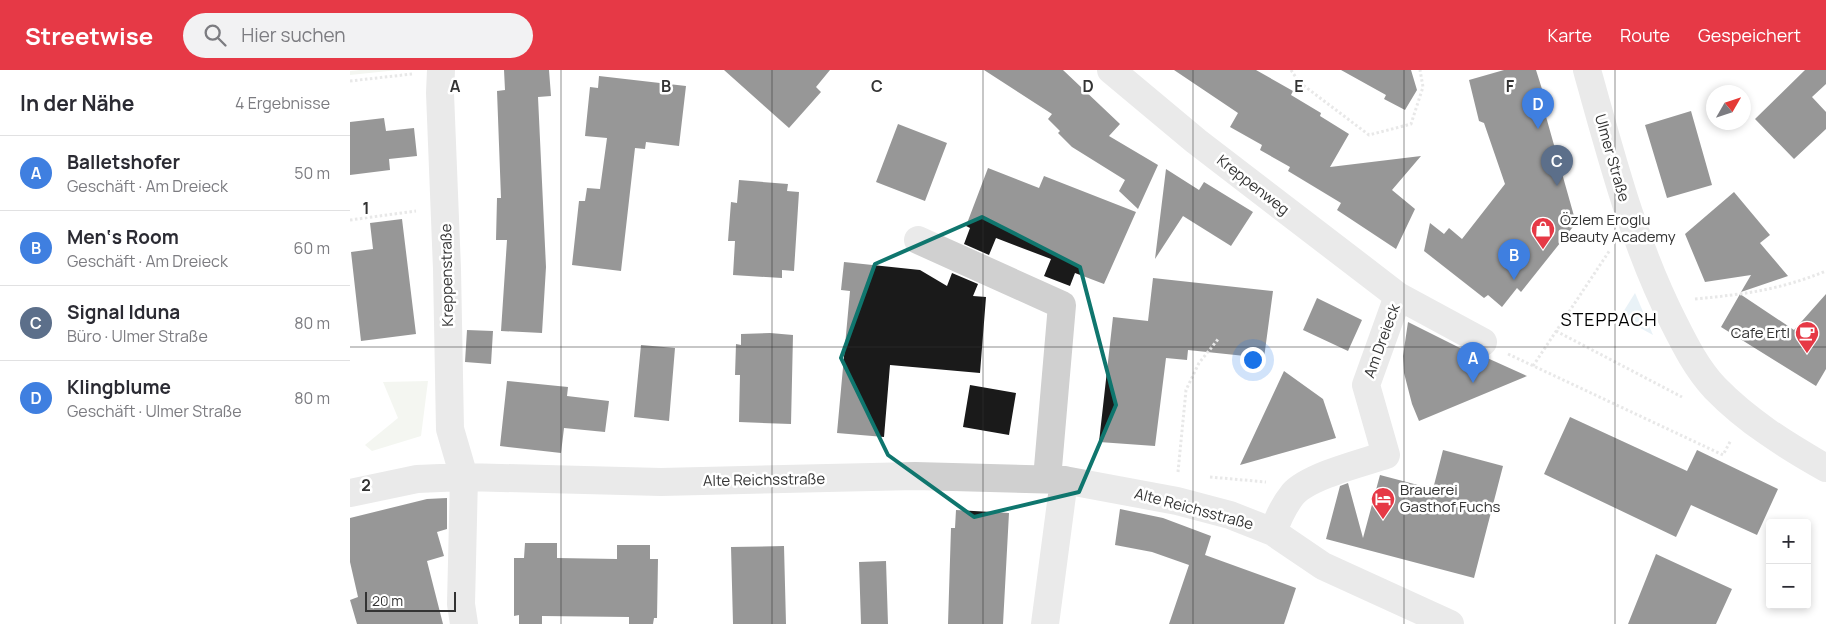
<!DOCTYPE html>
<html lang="de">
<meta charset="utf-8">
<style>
:root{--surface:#fff;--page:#f2f2f3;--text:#2b2b33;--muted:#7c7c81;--line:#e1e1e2;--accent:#e63946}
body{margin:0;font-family:Manrope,sans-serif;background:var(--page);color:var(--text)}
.controls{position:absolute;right:15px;bottom:15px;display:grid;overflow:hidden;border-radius:5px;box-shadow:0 2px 8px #0003}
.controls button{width:45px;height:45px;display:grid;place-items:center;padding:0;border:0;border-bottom:1px solid var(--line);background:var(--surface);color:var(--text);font:25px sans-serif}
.compass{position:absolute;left:1356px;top:15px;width:45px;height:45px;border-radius:50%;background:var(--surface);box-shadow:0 2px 8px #0003;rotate:51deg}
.scale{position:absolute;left:15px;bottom:12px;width:91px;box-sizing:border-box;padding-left:5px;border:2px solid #333;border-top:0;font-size:14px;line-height:18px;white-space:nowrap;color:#333;-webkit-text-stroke:4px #fff;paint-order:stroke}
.you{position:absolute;left:902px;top:289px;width:18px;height:18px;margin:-12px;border:4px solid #fff;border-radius:50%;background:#1a73e8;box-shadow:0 0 0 8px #1a73e833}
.badge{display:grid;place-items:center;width:32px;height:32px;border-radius:50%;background:var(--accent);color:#fff;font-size:16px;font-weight:700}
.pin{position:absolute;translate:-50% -41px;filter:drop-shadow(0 1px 2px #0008)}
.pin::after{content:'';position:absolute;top:26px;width:18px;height:15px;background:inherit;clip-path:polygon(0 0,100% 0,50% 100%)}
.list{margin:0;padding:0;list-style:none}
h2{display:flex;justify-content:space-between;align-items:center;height:65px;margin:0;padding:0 20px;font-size:21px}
h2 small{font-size:16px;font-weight:400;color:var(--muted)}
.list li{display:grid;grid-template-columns:32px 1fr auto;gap:15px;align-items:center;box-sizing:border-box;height:75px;padding:0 20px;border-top:1px solid var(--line)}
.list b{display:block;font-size:19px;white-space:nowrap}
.list p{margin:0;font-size:16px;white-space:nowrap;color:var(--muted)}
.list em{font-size:16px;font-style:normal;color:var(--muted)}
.icon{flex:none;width:28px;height:28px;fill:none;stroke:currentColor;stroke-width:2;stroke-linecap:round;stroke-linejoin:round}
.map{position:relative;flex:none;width:1476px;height:554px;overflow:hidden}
header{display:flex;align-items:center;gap:30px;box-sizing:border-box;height:70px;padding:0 25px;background:var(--accent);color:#fff}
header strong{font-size:24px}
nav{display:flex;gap:28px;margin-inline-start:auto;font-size:18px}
.search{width:350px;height:45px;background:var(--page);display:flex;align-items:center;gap:12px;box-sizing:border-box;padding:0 18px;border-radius:28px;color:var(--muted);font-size:19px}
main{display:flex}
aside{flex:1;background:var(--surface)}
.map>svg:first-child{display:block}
</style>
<header>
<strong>Streetwise</strong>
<div class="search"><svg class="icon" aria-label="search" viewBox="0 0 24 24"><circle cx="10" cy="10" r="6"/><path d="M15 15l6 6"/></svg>Hier suchen</div>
<nav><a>Karte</a><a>Route</a><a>Gespeichert</a></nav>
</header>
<main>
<aside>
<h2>In der Nähe<small>4 Ergebnisse</small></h2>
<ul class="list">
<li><span class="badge" style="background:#3f7fe0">A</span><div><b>Balletshofer</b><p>Geschäft · Am Dreieck</p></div><em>50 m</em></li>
<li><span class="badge" style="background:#3f7fe0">B</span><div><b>Men‘s Room</b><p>Geschäft · Am Dreieck</p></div><em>60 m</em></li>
<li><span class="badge" style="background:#5c6f8a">C</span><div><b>Signal Iduna</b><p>Büro · Ulmer Straße</p></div><em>80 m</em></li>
<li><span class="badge" style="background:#3f7fe0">D</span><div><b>Klingblume</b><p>Geschäft · Ulmer Straße</p></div><em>80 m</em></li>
</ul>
</aside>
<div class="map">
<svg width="1476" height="554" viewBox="0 0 1476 554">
<rect width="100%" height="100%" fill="#fff"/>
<path fill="#e6ecdf" d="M 10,0 L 48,0 L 0,5 L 0,1 Z
M 78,311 L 71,366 L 22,381 L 15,375 L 48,348 L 33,312 Z"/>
<path fill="#cfe2ee" d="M 1285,223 L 1303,265 L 1270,247 Z"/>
<path fill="#1a1a1a" d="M 154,0 L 199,0 L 201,26 L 188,27 L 196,197 L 192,263 L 151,261 L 157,170 L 146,170 L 147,128 L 151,128 L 147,21 L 155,20 Z
M 374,0 L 480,0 L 466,17 L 471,22 L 439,58 Z
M 634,0 L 713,0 L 770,54 L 759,66 L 808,95 L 788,139 L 769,121 L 775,110 L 722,77 L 708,63 L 710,61 L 698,49 L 702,44 Z
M 824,0 L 906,0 L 943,21 L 941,25 L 971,43 L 970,46 L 999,64 L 980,97 L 1071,86 L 1042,120 L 1065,139 L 1046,179 L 987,140 L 991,133 L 938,101 L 940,97 L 910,80 L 912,75 L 880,57 L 888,43 Z
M 991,0 L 1061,0 L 1067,20 L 1055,40 L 1034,29 L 1036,25 Z
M 1154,0 L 1186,0 L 1197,35 L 1193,36 L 1226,153 L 1171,222 L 1167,218 L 1152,237 L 1138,225 L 1134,228 L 1074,181 L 1080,153 L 1094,164 L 1099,158 L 1112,169 L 1155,114 L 1134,53 L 1129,51 L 1119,10 Z
M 1455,0 L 1476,0 L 1476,14 L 1462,27 L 1476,42 L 1476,59 L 1444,89 L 1405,49 Z
M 249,6 L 336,16 L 329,76 L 296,72 L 295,79 L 285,78 L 271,201 L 222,195 L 229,131 L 235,131 L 237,118 L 250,119 L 257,68 L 235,66 L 240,17 L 248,18 Z
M 1341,41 L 1362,115 L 1317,128 L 1295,55 Z
M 34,48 L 36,61 L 64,58 L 67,86 L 39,89 L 40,100 L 0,105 L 0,52 Z
M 548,54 L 597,73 L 575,131 L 526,112 Z
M 638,98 L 689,118 L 694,106 L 786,142 L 754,214 L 725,203 L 720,216 L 694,206 L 701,189 L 646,168 L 639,185 L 614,174 L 620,158 L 616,156 Z
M 816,99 L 849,120 L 854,112 L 903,142 L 881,176 L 833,146 L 805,189 Z
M 389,110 L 438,114 L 437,121 L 449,122 L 444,201 L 432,200 L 432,208 L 383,205 L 385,171 L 378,171 L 381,132 L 387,133 Z
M 1384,122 L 1420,165 L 1410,173 L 1438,206 L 1391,222 L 1401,205 L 1355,212 L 1335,164 Z
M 52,149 L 66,264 L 11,271 L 1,182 L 23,179 L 20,153 Z
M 494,192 L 570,200 L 597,216 L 602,203 L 628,214 L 623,226 L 636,227 L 630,303 L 540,295 L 534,367 L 487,363 L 500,221 L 491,220 Z
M 803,208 L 923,221 L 914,288 L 838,280 L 837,290 L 816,288 L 805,376 L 749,372 L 763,247 L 798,251 Z
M 1390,224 L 1444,260 L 1476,224 L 1476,299 L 1466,316 L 1371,257 Z
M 967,228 L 1012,250 L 998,281 L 953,260 Z
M 1058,252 L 1126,286 L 1135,287 L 1177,306 L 1069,351 L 1062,334 L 1054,303 L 1053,286 Z
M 117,260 L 143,261 L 141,294 L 115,292 Z
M 420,263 L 443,265 L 441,354 L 389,352 L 390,305 L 385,305 L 386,274 L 391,275 L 391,264 Z
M 291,275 L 325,278 L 319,351 L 284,347 Z
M 934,301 L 973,329 L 986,368 L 890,395 Z
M 157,311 L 218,317 L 217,326 L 259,331 L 255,362 L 214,358 L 211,383 L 150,376 Z
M 620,315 L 666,323 L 659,365 L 613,357 Z
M 1220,347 L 1337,401 L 1347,380 L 1428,419 L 1407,465 L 1341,435 L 1326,467 L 1194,404 Z
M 1093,380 L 1153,396 L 1124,508 L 976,469 L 990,416 L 998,413 L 1013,468 L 1030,405 L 1083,419 Z
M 97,428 L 97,459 L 87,462 L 94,486 L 77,491 L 93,554 L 7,554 L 0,530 L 8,527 L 0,492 L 0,448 L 77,429 Z
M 770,439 L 813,448 L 861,466 L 855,485 L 946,518 L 934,554 L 819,554 L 839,495 L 802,482 L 765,475 Z
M 606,440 L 659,443 L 653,554 L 598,554 L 601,458 L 605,458 Z
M 175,473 L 207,473 L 207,488 L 267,489 L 267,475 L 300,475 L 300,489 L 308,489 L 307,548 L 304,548 L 303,554 L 279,554 L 279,547 L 192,546 L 192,554 L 169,554 L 169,545 L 164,546 L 164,488 L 174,488 Z
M 434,476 L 436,554 L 383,554 L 381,477 Z
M 1306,484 L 1382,519 L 1366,554 L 1278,554 Z
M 536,491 L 538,554 L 511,554 L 509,492 Z"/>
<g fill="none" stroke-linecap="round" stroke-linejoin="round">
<path stroke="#cdcdcd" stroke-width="3" stroke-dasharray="2.5 2.5" stroke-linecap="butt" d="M 941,0 L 949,12 L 1019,65 L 1061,54 L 1073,17 L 1070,0
M 0,11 L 62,4
M 0,150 L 66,141
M 1345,229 C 1396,224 1429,220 1476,201
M 1206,261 L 1332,327
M 1158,284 L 1373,385 L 1381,370
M 1183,296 L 1260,180
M 828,402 L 836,320 L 849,293 L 869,268
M 860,407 L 916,412"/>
<path stroke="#d0d0d0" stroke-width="28" d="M 91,0 L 90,23 L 97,199 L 100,359 L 114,407 L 111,534 L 114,554
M 761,0 L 846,71 L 1048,226
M 1237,0 C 1261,85 1283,172 1323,251 C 1335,275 1347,299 1365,318 C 1397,351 1437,376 1476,398
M 568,170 L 712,235 L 697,409
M 0,423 L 67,409 L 114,407 L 311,412 L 565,406 L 714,410 L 827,431 L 880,445 L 923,462 L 973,496 L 1100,554
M 923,462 C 928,448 934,435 943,424 C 959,406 1012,393 1036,385 L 1016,315 L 1048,226 L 1133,272
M 695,554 L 714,410"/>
</g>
<path d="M0 0H1476V554H0ZM 632,147 L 730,197 L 766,335 L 729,422 L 624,447 L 538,385 L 491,288 L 525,194 Z" fill="#fff" fill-opacity=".55" fill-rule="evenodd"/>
<path fill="none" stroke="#0f766e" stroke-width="4" stroke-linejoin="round" d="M 632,147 L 730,197 L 766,335 L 729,422 L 624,447 L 538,385 L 491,288 L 525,194 Z"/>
<path fill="none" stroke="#333" stroke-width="1" stroke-opacity="0.55" d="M 211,0 L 211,554M 422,0 L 422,554M 633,0 L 633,554M 843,0 L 843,554M 1054,0 L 1054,554M 1265,0 L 1265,554M 0,277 L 1476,277"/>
<defs>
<g id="shop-pin" transform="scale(1.25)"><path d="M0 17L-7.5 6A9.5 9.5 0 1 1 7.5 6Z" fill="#e63946" stroke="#fff"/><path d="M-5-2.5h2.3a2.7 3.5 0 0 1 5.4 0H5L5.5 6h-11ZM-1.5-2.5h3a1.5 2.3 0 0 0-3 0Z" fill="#fff"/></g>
<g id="cafe-pin" transform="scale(1.25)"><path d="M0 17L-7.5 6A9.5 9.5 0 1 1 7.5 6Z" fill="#e63946" stroke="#fff"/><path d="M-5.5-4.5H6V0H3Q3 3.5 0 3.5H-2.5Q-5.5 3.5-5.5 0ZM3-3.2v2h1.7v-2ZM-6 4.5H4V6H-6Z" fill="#fff"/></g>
<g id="hotel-pin" transform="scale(1.25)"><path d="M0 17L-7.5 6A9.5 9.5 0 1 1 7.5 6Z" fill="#e63946" stroke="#fff"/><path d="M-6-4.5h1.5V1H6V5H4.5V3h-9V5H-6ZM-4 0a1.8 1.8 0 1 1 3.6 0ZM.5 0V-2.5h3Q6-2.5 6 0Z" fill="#fff"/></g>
</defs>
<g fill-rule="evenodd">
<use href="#shop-pin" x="1193" y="159"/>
<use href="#cafe-pin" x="1457" y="263"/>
<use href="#hotel-pin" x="1033" y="429"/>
</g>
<g text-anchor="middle" stroke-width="5" stroke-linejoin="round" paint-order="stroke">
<g font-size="15" fill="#333" stroke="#fff">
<text transform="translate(1262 88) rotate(74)" y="5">Ulmer Straße</text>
<text transform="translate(903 115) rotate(38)" y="5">Kreppenweg</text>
<text transform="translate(97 205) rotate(-91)" y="5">Kreppenstraße</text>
<text transform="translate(1032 271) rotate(-70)" y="5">Am Dreieck</text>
<text transform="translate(414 410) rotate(-1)" y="5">Alte Reichsstraße</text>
<text transform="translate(844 439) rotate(15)" y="5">Alte Reichsstraße</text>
</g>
<g font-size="15" fill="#333" stroke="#fff" text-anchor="start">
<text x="1210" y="155">Özlem Eroglu<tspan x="1210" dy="17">Beauty Academy</tspan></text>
<text x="1440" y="268" text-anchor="end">Cafe Ertl</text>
<text x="1050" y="425">Brauerei<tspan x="1050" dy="17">Gasthof Fuchs</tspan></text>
</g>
<g font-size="18" letter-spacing="1" fill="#000" stroke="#fff">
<text x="1259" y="256">STEPPACH</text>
</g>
</g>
<g font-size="16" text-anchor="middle" font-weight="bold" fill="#333" stroke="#fff" stroke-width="5" stroke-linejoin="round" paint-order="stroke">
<text x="105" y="22">A</text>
<text x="316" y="22">B</text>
<text x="527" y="22">C</text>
<text x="738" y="22">D</text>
<text x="949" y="22">E</text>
<text x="1160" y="22">F</text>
<text x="16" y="144">1</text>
<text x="16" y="421">2</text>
</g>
</svg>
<div class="controls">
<button>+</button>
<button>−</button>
</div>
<svg class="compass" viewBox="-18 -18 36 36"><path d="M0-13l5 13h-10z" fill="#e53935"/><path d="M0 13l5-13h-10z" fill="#7c7c81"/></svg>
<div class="scale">20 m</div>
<div class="you"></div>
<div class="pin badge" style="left:1123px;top:313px;background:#3f7fe0">A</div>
<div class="pin badge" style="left:1164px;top:210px;background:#3f7fe0">B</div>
<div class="pin badge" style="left:1207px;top:116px;background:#5c6f8a">C</div>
<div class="pin badge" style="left:1188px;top:59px;background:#3f7fe0">D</div>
</div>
</main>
